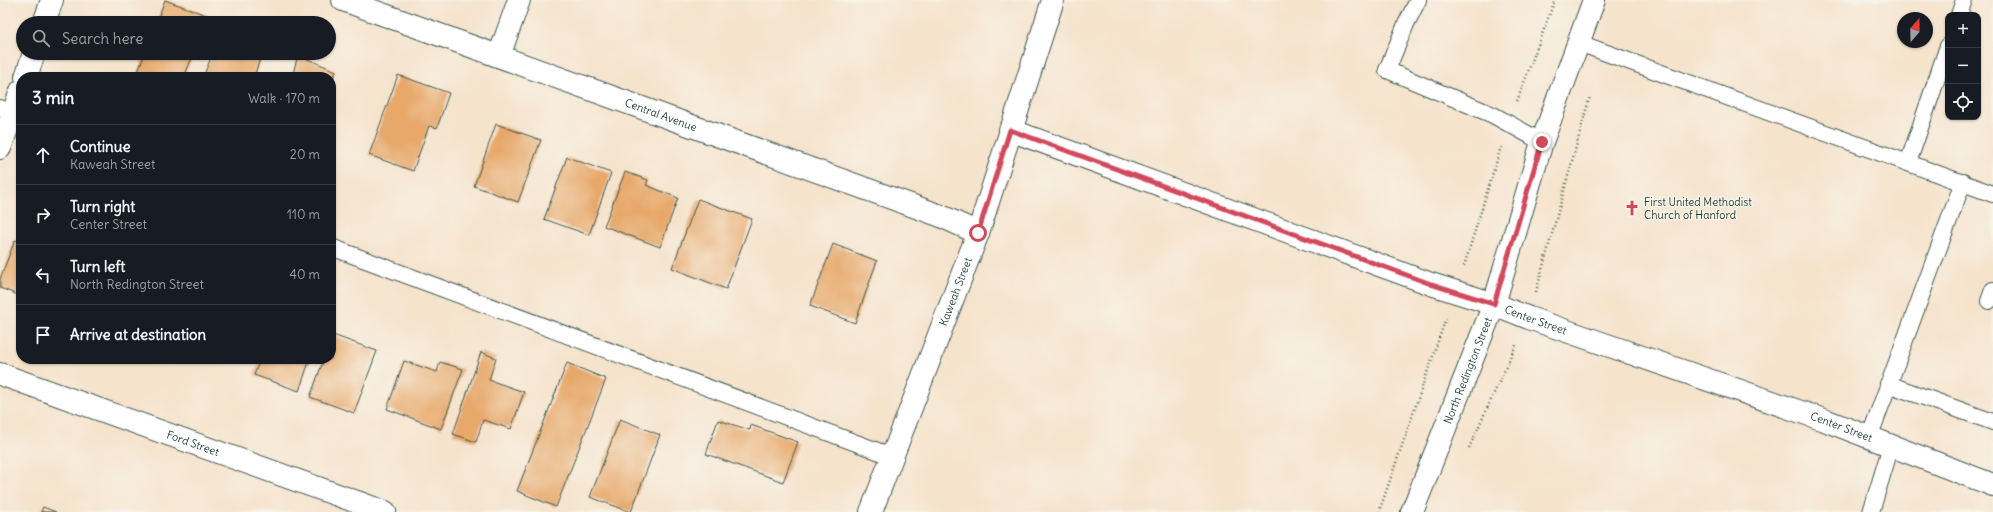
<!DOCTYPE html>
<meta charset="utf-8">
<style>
:root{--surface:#171b24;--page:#20242c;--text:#f1f3f6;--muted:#9ea1a6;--line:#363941}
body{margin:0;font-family:Delius,sans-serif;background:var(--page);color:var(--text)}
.controls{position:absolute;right:12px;top:12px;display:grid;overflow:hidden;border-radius:8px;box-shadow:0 1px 3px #0004}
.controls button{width:36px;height:36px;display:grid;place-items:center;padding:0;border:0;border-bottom:1px solid var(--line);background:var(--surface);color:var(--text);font:20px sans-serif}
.compass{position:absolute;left:1897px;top:12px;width:36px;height:36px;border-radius:50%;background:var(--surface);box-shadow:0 1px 3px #0004;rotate:20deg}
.stop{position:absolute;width:12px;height:12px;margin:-9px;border:3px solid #d1495b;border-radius:50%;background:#fff}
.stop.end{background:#d1495b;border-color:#fff;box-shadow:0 1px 4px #0008}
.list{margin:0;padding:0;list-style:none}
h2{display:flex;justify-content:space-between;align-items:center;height:52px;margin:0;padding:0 16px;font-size:17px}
h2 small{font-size:13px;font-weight:400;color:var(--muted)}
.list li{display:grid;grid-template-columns:26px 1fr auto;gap:12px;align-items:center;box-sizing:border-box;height:60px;padding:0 16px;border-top:1px solid var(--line)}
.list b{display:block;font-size:15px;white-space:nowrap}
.list p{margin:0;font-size:13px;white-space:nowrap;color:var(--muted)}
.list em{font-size:13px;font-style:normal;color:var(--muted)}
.icon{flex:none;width:22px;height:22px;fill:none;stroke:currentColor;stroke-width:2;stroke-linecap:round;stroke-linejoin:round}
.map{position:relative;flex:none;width:1993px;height:512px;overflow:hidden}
.search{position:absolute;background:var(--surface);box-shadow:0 1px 3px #0004;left:16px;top:16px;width:320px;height:44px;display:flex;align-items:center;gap:10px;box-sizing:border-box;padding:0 14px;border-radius:22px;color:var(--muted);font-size:15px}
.panel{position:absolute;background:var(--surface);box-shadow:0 1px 3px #0004;left:16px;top:72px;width:320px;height:292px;border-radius:16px}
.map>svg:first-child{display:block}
</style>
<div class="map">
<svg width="1993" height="512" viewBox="0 0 1993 512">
<rect width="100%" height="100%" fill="#f7f3e8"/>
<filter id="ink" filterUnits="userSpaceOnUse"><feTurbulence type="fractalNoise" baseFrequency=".025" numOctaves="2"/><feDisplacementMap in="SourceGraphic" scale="8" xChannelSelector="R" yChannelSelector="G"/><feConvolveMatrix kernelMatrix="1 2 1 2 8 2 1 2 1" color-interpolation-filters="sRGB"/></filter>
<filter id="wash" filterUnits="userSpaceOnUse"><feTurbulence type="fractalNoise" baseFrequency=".012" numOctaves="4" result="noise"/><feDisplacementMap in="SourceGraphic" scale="16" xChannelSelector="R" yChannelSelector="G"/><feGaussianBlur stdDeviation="0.9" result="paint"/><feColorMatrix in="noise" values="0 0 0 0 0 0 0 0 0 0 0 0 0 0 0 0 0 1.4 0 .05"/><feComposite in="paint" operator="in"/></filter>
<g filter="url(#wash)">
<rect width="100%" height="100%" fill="#f5e3cc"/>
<g id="blocks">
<path fill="#e7a86b" d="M 165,0 L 209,16 L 207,23 L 156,23 Z
M 145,53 L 194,53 L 184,77 L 136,77 Z
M 213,53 L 262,53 L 254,77 L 203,77 Z
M 298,55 L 336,71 L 331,84 L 331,77 L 292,77 Z
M 398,75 L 449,93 L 437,128 L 429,126 L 413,171 L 369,155 Z
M 496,124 L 541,140 L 518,202 L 474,186 Z
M 567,157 L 611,173 L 589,235 L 544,219 Z
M 625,172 L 648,180 L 646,185 L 678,198 L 660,247 L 604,226 Z
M 698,199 L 752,219 L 726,289 L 672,268 Z
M 15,240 L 21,242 L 21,296 L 0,288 L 0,279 Z
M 833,244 L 877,261 L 855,323 L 810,306 Z
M 333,335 L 377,351 L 354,413 L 310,397 L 324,359 L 331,359 Z
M 481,352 L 496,358 L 489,380 L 524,392 L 511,429 L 483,420 L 476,442 L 453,434 Z
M 260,359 L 310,359 L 299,391 L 254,375 Z
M 404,361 L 437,372 L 440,362 L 463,369 L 441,429 L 387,409 Z
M 567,363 L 606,379 L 556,507 L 517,491 Z
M 620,419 L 660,435 L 631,512 L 590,497 Z
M 718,420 L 750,430 L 751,425 L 798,442 L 783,482 L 706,454 Z
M 43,507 L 56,512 L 41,512 Z"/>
</g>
</g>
<g filter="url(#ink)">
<use href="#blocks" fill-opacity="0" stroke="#3f564b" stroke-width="1"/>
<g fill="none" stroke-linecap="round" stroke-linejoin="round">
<g stroke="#3f564b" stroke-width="18">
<path id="service" d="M 1418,0 L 1406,24 L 1387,70 L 1493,115 L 1542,142
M 1959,15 L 1964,0
M 1579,43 L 1993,194
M 0,108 L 14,113 L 20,121
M 1908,163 L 1948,46
M 331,247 L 891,456
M 1989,301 L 1993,290
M 1888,384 L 1993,422
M 1869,438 L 1963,182
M 1871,512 L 1891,446"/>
</g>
<g stroke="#3f564b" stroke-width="24">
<g id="minor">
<path id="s1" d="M 343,0 L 941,216 L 978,233"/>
<path d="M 44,23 L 52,0"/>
<path d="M 499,56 L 519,0"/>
<path d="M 26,77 L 34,53"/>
<path id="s2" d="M 1010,130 L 1431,284 L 1494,304 L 1529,318 L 1827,421 L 1993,485"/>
<path d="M 0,148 L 21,91"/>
<path id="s3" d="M 0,374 L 385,512"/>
<path id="s4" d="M 871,512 L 978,233 L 1053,0"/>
<path id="s5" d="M 1412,512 L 1494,304 L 1542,142 L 1594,0"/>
</g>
</g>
<path stroke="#3f564b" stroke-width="2.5" stroke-dasharray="1 3" stroke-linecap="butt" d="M 1517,101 L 1555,0
M 1464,266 L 1501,147
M 1536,292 L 1590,96
M 1469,448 L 1517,343
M 1379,512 L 1446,318"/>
<use href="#service" stroke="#fff" stroke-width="16"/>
<use href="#minor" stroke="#fff" stroke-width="22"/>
</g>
</g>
<g fill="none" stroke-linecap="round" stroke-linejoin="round" filter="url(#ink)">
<path stroke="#d1495b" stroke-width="5" d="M 978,233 L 1010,130 L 1431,284 L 1494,304 L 1542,142"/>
</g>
<defs>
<g id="church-bare" transform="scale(1.2)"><path d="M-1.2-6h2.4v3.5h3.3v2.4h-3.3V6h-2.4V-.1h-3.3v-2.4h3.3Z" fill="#d1495b" stroke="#f7f3e8" stroke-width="2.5" paint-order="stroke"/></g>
</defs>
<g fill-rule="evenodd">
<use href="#church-bare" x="1632" y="208"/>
</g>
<g text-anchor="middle" stroke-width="3" stroke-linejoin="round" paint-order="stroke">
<g font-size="11" fill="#1f3d34" stroke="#f7f3e8">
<text dy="4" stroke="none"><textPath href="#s1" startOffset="338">Central Avenue</textPath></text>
<text dy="4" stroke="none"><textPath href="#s4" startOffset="236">Kaweah Street</textPath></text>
<text dy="4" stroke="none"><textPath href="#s2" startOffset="559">Center Street</textPath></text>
<text dy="4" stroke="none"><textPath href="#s5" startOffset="152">North Redington Street</textPath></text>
<text dy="4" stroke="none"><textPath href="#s2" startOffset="883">Center Street</textPath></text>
<text dy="4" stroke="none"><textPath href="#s3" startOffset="205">Ford Street</textPath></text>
</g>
<g font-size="11" fill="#1f3d34" stroke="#f7f3e8" text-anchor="start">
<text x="1644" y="206">First United Methodist<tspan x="1644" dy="13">Church of Hanford</tspan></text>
</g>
</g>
</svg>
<div class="controls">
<button>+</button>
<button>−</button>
<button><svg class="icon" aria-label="locate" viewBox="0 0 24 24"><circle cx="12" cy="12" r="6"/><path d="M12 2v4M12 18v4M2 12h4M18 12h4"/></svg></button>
</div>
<svg class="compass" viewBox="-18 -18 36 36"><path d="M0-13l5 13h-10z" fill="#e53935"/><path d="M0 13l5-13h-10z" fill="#9ea1a6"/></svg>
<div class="stop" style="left:978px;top:233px"></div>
<div class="stop end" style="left:1542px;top:142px"></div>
<div class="search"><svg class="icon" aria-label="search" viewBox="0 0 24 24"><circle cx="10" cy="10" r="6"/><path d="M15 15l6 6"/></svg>Search here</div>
<section class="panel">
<h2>3 min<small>Walk · 170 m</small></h2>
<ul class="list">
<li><svg class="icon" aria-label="ahead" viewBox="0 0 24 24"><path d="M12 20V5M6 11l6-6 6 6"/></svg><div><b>Continue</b><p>Kaweah Street</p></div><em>20 m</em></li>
<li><svg class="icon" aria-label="right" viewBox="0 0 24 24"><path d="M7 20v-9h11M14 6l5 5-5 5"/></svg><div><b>Turn right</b><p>Center Street</p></div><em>110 m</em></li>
<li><svg class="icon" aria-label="left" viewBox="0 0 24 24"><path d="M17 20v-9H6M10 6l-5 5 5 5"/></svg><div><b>Turn left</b><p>North Redington Street</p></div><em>40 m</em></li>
<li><svg class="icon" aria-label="arrive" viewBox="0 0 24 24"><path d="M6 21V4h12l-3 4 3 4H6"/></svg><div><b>Arrive at destination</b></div></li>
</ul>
</section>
</div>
